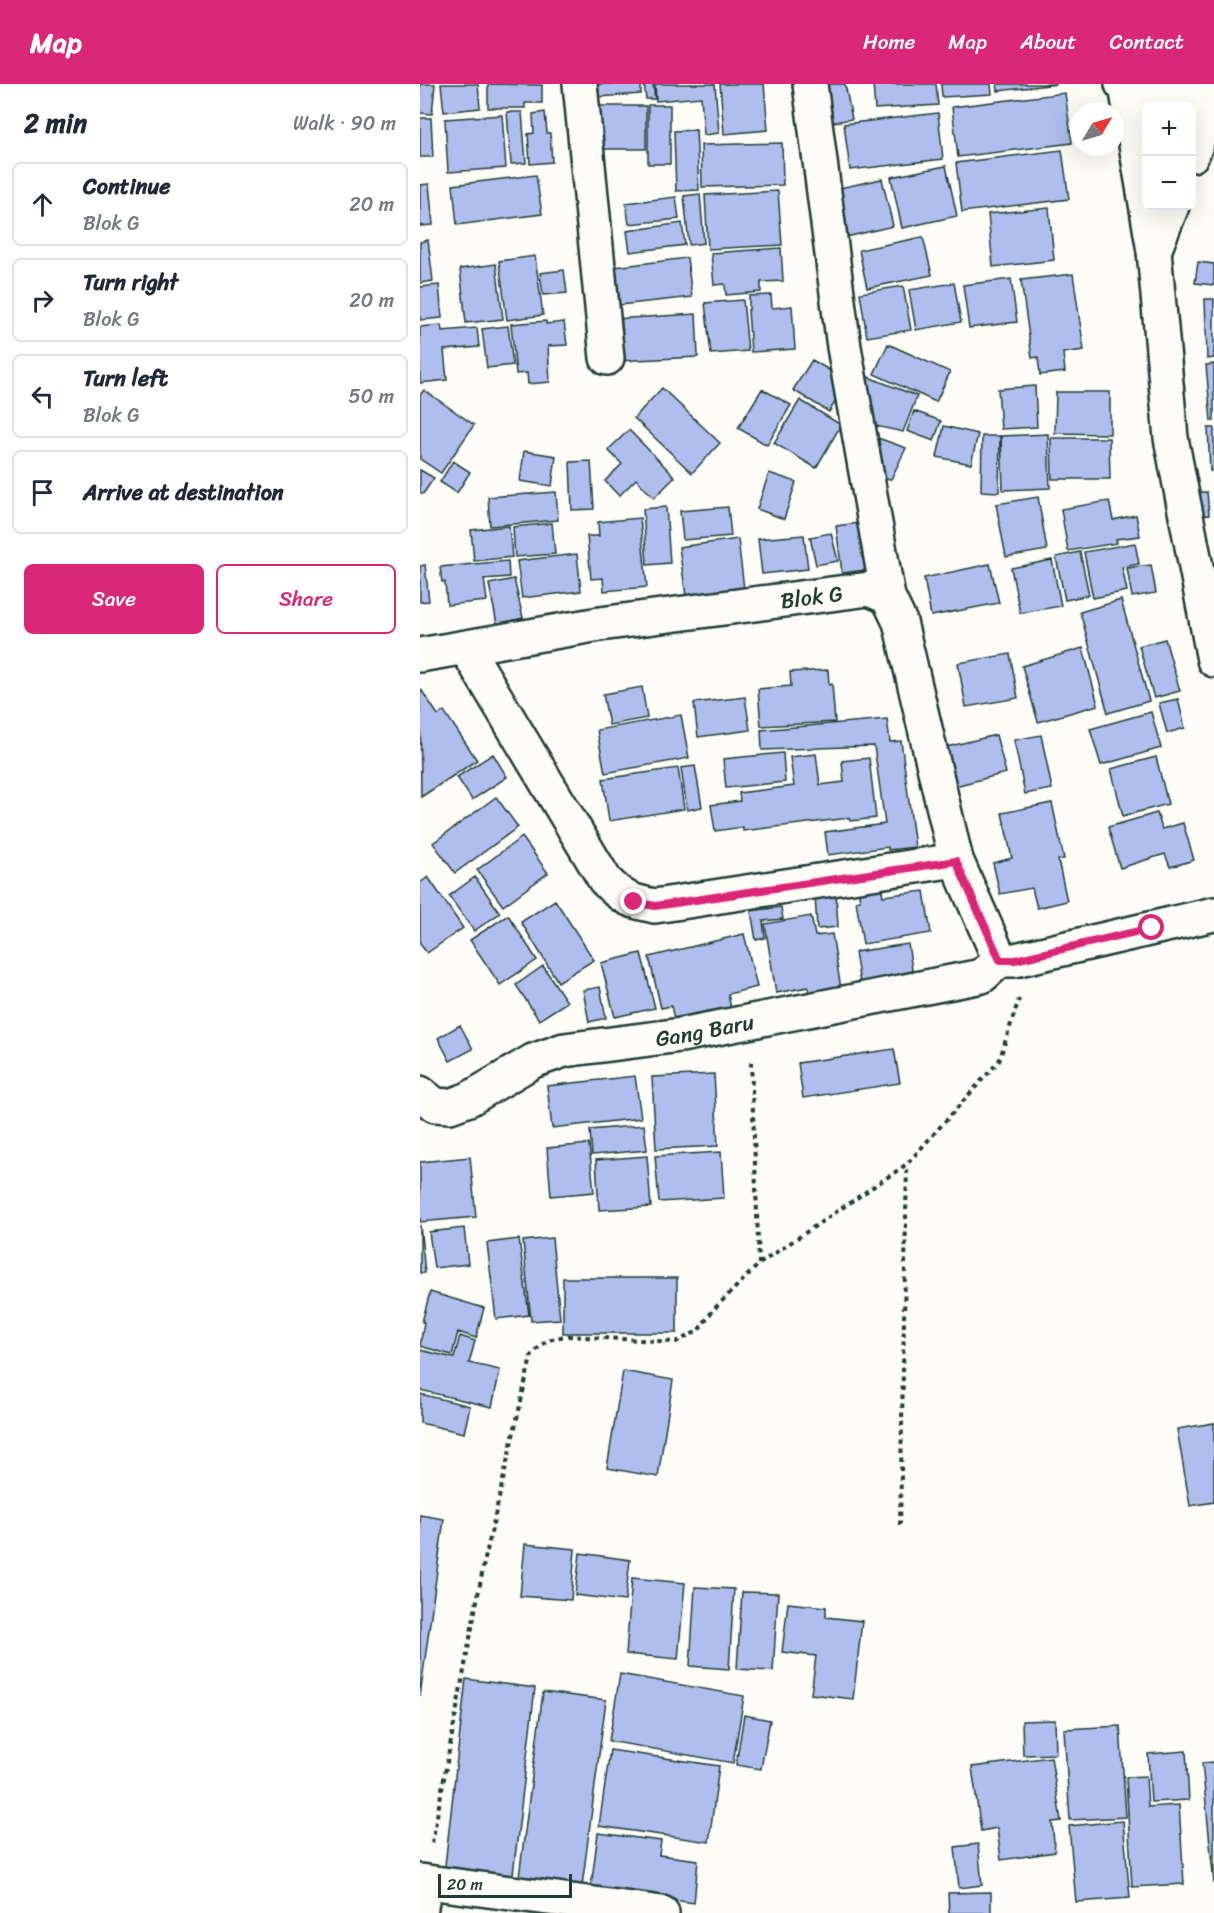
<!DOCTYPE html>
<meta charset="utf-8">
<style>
:root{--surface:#fff;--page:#f6f6f7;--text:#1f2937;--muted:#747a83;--line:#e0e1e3;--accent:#db2777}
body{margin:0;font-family:Sriracha,sans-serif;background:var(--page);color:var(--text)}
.controls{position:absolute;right:18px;top:18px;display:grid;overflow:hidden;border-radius:9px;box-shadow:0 6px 24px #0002}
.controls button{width:54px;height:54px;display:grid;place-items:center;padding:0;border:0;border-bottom:2px solid var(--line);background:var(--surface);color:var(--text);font:30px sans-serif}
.compass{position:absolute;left:650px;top:18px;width:54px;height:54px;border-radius:50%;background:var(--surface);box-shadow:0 6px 24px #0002;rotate:52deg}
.scale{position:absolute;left:18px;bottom:15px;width:134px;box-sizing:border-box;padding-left:6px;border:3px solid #1f3d34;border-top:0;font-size:16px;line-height:21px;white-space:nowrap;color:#1f3d34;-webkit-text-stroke:4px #fdfcf7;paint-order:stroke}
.stop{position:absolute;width:18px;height:18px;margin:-14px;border:4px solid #db2777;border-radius:50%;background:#fff}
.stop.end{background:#db2777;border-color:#fff;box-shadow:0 2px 6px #0008}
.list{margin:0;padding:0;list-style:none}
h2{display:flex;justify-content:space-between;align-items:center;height:78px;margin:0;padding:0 24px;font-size:26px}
h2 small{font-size:20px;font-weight:400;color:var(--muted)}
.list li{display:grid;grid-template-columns:39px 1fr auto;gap:18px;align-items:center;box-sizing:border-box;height:84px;margin:0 12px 12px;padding:0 12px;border:2px solid var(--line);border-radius:9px}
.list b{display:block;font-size:22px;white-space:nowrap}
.list p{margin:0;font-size:20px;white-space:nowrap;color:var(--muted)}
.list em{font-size:20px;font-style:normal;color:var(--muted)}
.actions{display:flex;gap:12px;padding:18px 24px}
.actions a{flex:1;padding:14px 0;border:2px solid var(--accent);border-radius:9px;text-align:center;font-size:21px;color:var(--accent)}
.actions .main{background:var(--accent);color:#fff}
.icon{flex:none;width:33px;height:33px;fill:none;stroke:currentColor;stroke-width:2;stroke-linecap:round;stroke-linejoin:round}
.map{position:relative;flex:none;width:794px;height:1829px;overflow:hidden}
header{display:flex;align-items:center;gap:36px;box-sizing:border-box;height:84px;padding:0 30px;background:var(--accent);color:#fff}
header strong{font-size:28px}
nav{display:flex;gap:33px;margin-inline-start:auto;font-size:21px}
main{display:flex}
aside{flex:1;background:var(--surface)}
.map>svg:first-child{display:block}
</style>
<header>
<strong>Map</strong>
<nav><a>Home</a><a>Map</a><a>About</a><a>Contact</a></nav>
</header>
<main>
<aside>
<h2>2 min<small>Walk · 90 m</small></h2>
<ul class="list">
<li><svg class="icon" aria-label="ahead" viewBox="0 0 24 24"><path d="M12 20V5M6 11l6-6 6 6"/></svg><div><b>Continue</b><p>Blok G</p></div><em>20 m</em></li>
<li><svg class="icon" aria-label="right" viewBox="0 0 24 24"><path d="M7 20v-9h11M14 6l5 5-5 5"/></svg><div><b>Turn right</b><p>Blok G</p></div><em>20 m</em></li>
<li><svg class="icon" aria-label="left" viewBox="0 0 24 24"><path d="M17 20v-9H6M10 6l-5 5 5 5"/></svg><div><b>Turn left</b><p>Blok G</p></div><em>50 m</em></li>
<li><svg class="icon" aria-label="arrive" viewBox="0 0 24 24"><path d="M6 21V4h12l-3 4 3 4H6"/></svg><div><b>Arrive at destination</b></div></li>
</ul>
<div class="actions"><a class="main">Save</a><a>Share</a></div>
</aside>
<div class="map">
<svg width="794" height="1829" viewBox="0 0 794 1829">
<rect width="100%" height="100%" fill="#fdfcf7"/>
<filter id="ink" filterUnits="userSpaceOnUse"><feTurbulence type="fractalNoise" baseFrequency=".0167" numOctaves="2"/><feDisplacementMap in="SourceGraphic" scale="12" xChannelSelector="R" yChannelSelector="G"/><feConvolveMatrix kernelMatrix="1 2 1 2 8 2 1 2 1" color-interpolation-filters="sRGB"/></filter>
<g filter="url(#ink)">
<path fill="#afbeee" stroke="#1f3d34" stroke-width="1.5" d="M 0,0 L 15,0 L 12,30 L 0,29 Z
M 21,0 L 58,0 L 60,24 L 24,28 Z
M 68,0 L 122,1 L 122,19 L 105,19 L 105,24 L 68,24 Z
M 178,0 L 221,0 L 221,10 L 179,13 Z
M 224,0 L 233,0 L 235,15 L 226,15 Z
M 235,0 L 295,0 L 299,49 L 284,51 L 281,13 L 236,17 Z
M 300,0 L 344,0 L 348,46 L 304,50 Z
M 401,0 L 425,0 L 432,35 L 408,39 Z
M 453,0 L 516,0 L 518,21 L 455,25 Z
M 521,0 L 571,0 L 572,10 L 522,13 Z
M 577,0 L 637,0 L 578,7 Z
M 645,9 L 652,59 L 538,73 L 532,23 Z
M 228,21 L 250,21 L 250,80 L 228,80 Z
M 175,22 L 226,22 L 226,65 L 176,65 Z
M 87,28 L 102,28 L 106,79 L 91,80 Z
M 125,28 L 127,49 L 130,49 L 132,78 L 110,80 L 108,50 L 114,49 L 113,30 Z
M 518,29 L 523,75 L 430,86 L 424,40 Z
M 82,31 L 86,84 L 28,88 L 25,35 Z
M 0,34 L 11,34 L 13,73 L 0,73 Z
M 276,46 L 279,106 L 256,107 L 254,47 Z
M 362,59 L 363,101 L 282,103 L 281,61 Z
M 642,66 L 649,115 L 542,128 L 536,79 Z
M 526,82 L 537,132 L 482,144 L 471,93 Z
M 116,91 L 122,130 L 37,141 L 33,101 Z
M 462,95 L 473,142 L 426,153 L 415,105 Z
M 9,100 L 13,141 L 0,142 L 0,101 Z
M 358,107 L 362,161 L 288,165 L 285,111 Z
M 280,110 L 284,159 L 269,161 L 264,112 Z
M 256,113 L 259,135 L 209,140 L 206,119 Z
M 629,124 L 634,176 L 573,183 L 568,130 Z
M 262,139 L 265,161 L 210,168 L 207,147 Z
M 503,153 L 512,191 L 447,204 L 439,166 Z
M 8,156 L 13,197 L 0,199 L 0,158 Z
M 361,164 L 363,197 L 341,198 L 341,208 L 306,211 L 305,200 L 294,201 L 291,169 Z
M 115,172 L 123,231 L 87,236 L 79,177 Z
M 267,174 L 272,213 L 191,222 L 187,184 Z
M 778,178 L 794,180 L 794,201 L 775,199 Z
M 76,180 L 83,235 L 46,239 L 40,185 Z
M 144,186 L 147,209 L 123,211 L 120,189 Z
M 653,190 L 664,266 L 643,269 L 645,288 L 620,291 L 618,273 L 612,274 L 601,196 Z
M 591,195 L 597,238 L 549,244 L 543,201 Z
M 534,199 L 541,238 L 496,246 L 489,206 Z
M 19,201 L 22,234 L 0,236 L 0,203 Z
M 483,202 L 491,246 L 447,253 L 440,209 Z
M 351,211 L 352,224 L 372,222 L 375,265 L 331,268 L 328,226 L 329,226 L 329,212 Z
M 785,215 L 794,215 L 794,274 L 787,275 Z
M 323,216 L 328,267 L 291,270 L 285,219 Z
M 276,230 L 278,273 L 196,277 L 193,235 Z
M 126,237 L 126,240 L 144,238 L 147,261 L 128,262 L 130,298 L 108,300 L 107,289 L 96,290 L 91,240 Z
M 21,241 L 22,247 L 57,244 L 59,263 L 24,266 L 27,296 L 0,299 L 0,243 Z
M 88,242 L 93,281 L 67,284 L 62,245 Z
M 468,260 L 530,288 L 516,318 L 454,290 Z
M 392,276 L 428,297 L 409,328 L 373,306 Z
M 794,280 L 794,337 L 791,337 L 786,281 Z
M 438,289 L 497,312 L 483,348 L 442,339 Z
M 615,302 L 617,343 L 581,345 L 578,305 Z
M 242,304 L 300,359 L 272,389 L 214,334 Z
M 342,305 L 371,321 L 347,361 L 318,344 Z
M 4,306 L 54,341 L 21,389 L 0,375 L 0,311 Z
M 636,308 L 690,308 L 690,350 L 635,349 Z
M 380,316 L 421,341 L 396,384 L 354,359 Z
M 494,327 L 521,337 L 514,357 L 487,347 Z
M 524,342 L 558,350 L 551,380 L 517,373 Z
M 788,344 L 794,344 L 794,387 L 790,387 Z
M 209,346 L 255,393 L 234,414 L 216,395 L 199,412 L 185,397 L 202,380 L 188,366 Z
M 441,348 L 486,364 L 471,395 L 451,394 Z
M 628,350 L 630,404 L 583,406 L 581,352 Z
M 562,352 L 580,352 L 579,408 L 561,407 Z
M 631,354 L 689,354 L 690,395 L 632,395 Z
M 104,367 L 136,372 L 132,402 L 100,397 Z
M 33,377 L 50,388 L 37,409 L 20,398 Z
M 171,377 L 174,425 L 152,426 L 150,378 Z
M 0,386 L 14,394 L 3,410 L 0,408 Z
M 349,389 L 376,398 L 364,435 L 337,425 Z
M 136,408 L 138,436 L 70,442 L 68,413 Z
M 787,408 L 789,431 L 771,433 L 769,409 Z
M 618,413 L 627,466 L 586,473 L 576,420 Z
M 689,417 L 693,436 L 716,431 L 720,452 L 696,455 L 697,459 L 648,467 L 641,425 Z
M 246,423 L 250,479 L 227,481 L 223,425 Z
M 308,423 L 311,452 L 263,456 L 260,427 Z
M 220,434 L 227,503 L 184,507 L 183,494 L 171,495 L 167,452 L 179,452 L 178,438 Z
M 463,436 L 469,483 L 422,489 L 416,442 Z
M 132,439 L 135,470 L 95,473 L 93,443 Z
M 89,442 L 92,473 L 54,477 L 51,446 Z
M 411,449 L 418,477 L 396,481 L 390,453 Z
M 384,451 L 388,485 L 342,490 L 338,455 Z
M 318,455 L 324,505 L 266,512 L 259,463 Z
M 715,459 L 719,480 L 702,483 L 707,507 L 673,514 L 664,468 Z
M 660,468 L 669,511 L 645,516 L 636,473 Z
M 157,470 L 161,507 L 102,514 L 97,477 Z
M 632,476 L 641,522 L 600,529 L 591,484 Z
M 88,477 L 89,493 L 64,495 L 67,517 L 27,521 L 25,498 L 22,498 L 20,483 Z
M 570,480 L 579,519 L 511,532 L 504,494 Z
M 5,481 L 9,517 L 0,518 L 0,482 Z
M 731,481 L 736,509 L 712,513 L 707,484 Z
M 94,495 L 103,534 L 77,540 L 69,500 Z
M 701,516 L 729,617 L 688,629 L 660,528 Z
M 745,555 L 760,607 L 734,614 L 719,562 Z
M 663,564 L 678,621 L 618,638 L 602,582 Z
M 590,570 L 598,614 L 546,623 L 538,579 Z
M 408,586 L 409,601 L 412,600 L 415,638 L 341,642 L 338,605 L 371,602 L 370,588 Z
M 222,603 L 227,634 L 189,641 L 183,610 Z
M 0,604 L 18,631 L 24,627 L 57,676 L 1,713 Z
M 325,613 L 330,646 L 278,653 L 274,619 Z
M 758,615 L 765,644 L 747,649 L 739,619 Z
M 731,628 L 741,664 L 681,681 L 670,645 Z
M 261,631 L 269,674 L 185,689 L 177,646 Z
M 467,635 L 470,658 L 481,657 L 495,763 L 468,766 L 468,763 L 408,771 L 405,748 L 465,740 L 454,662 L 342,666 L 341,646 Z
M 576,651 L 586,689 L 535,702 L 526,663 Z
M 621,651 L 632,705 L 605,710 L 594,656 Z
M 363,669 L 365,698 L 306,704 L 303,675 Z
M 73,670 L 87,693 L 52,716 L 37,693 Z
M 396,670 L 400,701 L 424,698 L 422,677 L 449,674 L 456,734 L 430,737 L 429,734 L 323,747 L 323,743 L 295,747 L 291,721 L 320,717 L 319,709 L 374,702 L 370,673 Z
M 736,673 L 748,720 L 703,732 L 691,685 Z
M 275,682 L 282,723 L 267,726 L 261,684 Z
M 258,684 L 264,725 L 189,737 L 183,695 Z
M 76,713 L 98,743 L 35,789 L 13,759 Z
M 632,719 L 644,775 L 638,776 L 647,817 L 617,824 L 612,804 L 580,810 L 573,779 L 592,774 L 582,729 Z
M 737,729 L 742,745 L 763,739 L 774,776 L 750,783 L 745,770 L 700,784 L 688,743 Z
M 102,753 L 128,789 L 83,822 L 57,786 Z
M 8,793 L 43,844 L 7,869 L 0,860 L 0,799 Z
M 55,793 L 80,829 L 54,847 L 29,812 Z
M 460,795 L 463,812 L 504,807 L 511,849 L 443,860 L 436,817 L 440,816 L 437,799 Z
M 395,810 L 416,810 L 418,843 L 397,845 Z
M 135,816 L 174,876 L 138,898 L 101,838 Z
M 361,823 L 363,835 L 343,837 L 345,854 L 336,856 L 331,827 Z
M 88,831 L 117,876 L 80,901 L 50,856 Z
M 391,832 L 395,852 L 412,850 L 422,911 L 390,917 L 388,903 L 356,909 L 345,840 Z
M 324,850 L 337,903 L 308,910 L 312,930 L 256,943 L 251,922 L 241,924 L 229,873 Z
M 488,860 L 494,898 L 441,906 L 435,868 Z
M 221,869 L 235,924 L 195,933 L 181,879 Z
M 123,882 L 147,918 L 119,936 L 96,901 Z
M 180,903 L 186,934 L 169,938 L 163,906 Z
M 40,941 L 53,965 L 30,977 L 18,954 Z
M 474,965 L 480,999 L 383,1014 L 378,979 Z
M 294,990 L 298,1062 L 236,1065 L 232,993 Z
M 215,992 L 221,1034 L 132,1044 L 127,1002 Z
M 224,1041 L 227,1066 L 172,1071 L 170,1046 Z
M 169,1060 L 174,1108 L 131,1112 L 127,1064 Z
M 301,1068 L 304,1114 L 239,1118 L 235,1072 Z
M 227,1072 L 231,1123 L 179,1126 L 176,1076 Z
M 50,1073 L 56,1133 L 0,1138 L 0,1078 Z
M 0,1141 L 5,1189 L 0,1189 Z
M 44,1144 L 48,1180 L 14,1184 L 9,1148 Z
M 132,1154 L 140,1235 L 111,1237 L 103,1157 Z
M 99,1155 L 109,1231 L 76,1235 L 67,1159 Z
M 143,1194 L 257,1194 L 257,1249 L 143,1249 Z
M 10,1208 L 64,1224 L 56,1254 L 38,1248 L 32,1271 L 0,1262 L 4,1238 L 2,1238 Z
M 40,1252 L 55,1257 L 49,1279 L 80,1286 L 72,1323 L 0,1306 L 0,1266 L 34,1274 Z
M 203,1287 L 253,1296 L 238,1393 L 187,1384 Z
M 0,1310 L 50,1322 L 44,1349 L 0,1339 Z
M 794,1339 L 794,1418 L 770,1422 L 757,1345 Z
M 0,1431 L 24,1435 L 0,1612 Z
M 105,1460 L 155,1465 L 151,1516 L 100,1512 Z
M 160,1469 L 210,1476 L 205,1517 L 155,1511 Z
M 212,1494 L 265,1499 L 258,1575 L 206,1570 Z
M 275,1503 L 314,1505 L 309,1585 L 270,1582 Z
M 322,1508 L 358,1509 L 353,1587 L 317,1585 Z
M 368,1519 L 406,1523 L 406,1533 L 442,1537 L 433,1615 L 391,1610 L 396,1572 L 362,1568 Z
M 200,1590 L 324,1612 L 313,1679 L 189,1657 Z
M 46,1595 L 115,1604 L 92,1799 L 24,1790 Z
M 123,1608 L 186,1616 L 161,1810 L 98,1801 Z
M 324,1631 L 350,1636 L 341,1685 L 316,1681 Z
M 635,1636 L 636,1670 L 603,1671 L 602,1637 Z
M 700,1642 L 706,1733 L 650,1736 L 644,1645 Z
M 190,1666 L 299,1682 L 289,1758 L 179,1742 Z
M 766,1667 L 769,1716 L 731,1718 L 728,1670 Z
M 631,1673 L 641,1737 L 632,1738 L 635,1768 L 581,1776 L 577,1744 L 561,1747 L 552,1683 Z
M 794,1678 L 794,1800 L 782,1679 Z
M 726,1692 L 728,1723 L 759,1721 L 764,1800 L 712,1803 L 706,1693 Z
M 703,1737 L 710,1814 L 656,1818 L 649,1742 Z
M 178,1749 L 241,1757 L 239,1771 L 278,1776 L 274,1819 L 233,1813 L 170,1811 Z
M 558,1760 L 562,1801 L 539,1804 L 535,1763 Z
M 571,1808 L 571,1829 L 529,1829 L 528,1809 Z"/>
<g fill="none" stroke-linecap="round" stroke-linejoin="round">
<g stroke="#1f3d34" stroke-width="38">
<g id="street">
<path d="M 160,0 L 187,274"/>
<path d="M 390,0 L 424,263 L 468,513"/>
<path d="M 702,0 C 729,17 764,11 792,0"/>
<path d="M 706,2 L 734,167 L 751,354 L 794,576"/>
<path d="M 772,71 L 794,14"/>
<path d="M 734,167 L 752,122"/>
<path d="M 46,564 L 185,796 C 203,815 210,817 235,822 L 536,776"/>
<path id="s1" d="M 0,571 L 180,540 L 449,505 L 468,513 L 480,538 L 536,776 L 580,876"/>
<path d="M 580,876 L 595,876 L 794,830"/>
<path id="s2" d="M 0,1009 L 15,1021 L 30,1022 L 49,1015 L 113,977 L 144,966 L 261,951 L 562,892 L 580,876"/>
<path d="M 0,1797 L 242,1829"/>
<path d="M 0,1829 L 5,1798"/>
</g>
</g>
<path stroke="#1f3d34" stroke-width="4" stroke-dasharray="4.5 4.5" stroke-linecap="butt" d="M 331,978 L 339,1180
M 480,1441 L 487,1081
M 12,1759 L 63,1484 L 111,1273 C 122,1258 127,1255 146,1252 L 256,1258 L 278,1247 L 293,1226 L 339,1180 L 487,1080 L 579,977 L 599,915"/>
<use href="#street" stroke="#fdfcf7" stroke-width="33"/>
</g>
</g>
<g fill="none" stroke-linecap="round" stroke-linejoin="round" filter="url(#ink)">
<path stroke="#db2777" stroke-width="8" d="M 214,818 L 235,822 L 536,777 L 580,876 L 595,876 L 732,844"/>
</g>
<g text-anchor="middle" stroke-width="4.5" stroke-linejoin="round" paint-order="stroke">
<g font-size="22" fill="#1f3d34" stroke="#fdfcf7">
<text dy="8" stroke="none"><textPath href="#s1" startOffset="396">Blok G</textPath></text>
<text dy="8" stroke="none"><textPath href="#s2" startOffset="304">Gang Baru</textPath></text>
</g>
</g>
</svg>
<div class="controls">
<button>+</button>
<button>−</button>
</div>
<svg class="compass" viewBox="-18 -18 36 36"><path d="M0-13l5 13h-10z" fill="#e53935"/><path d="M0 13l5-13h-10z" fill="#747a83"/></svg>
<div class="scale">20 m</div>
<div class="stop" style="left:732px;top:844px"></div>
<div class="stop end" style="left:214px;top:818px"></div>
</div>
</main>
